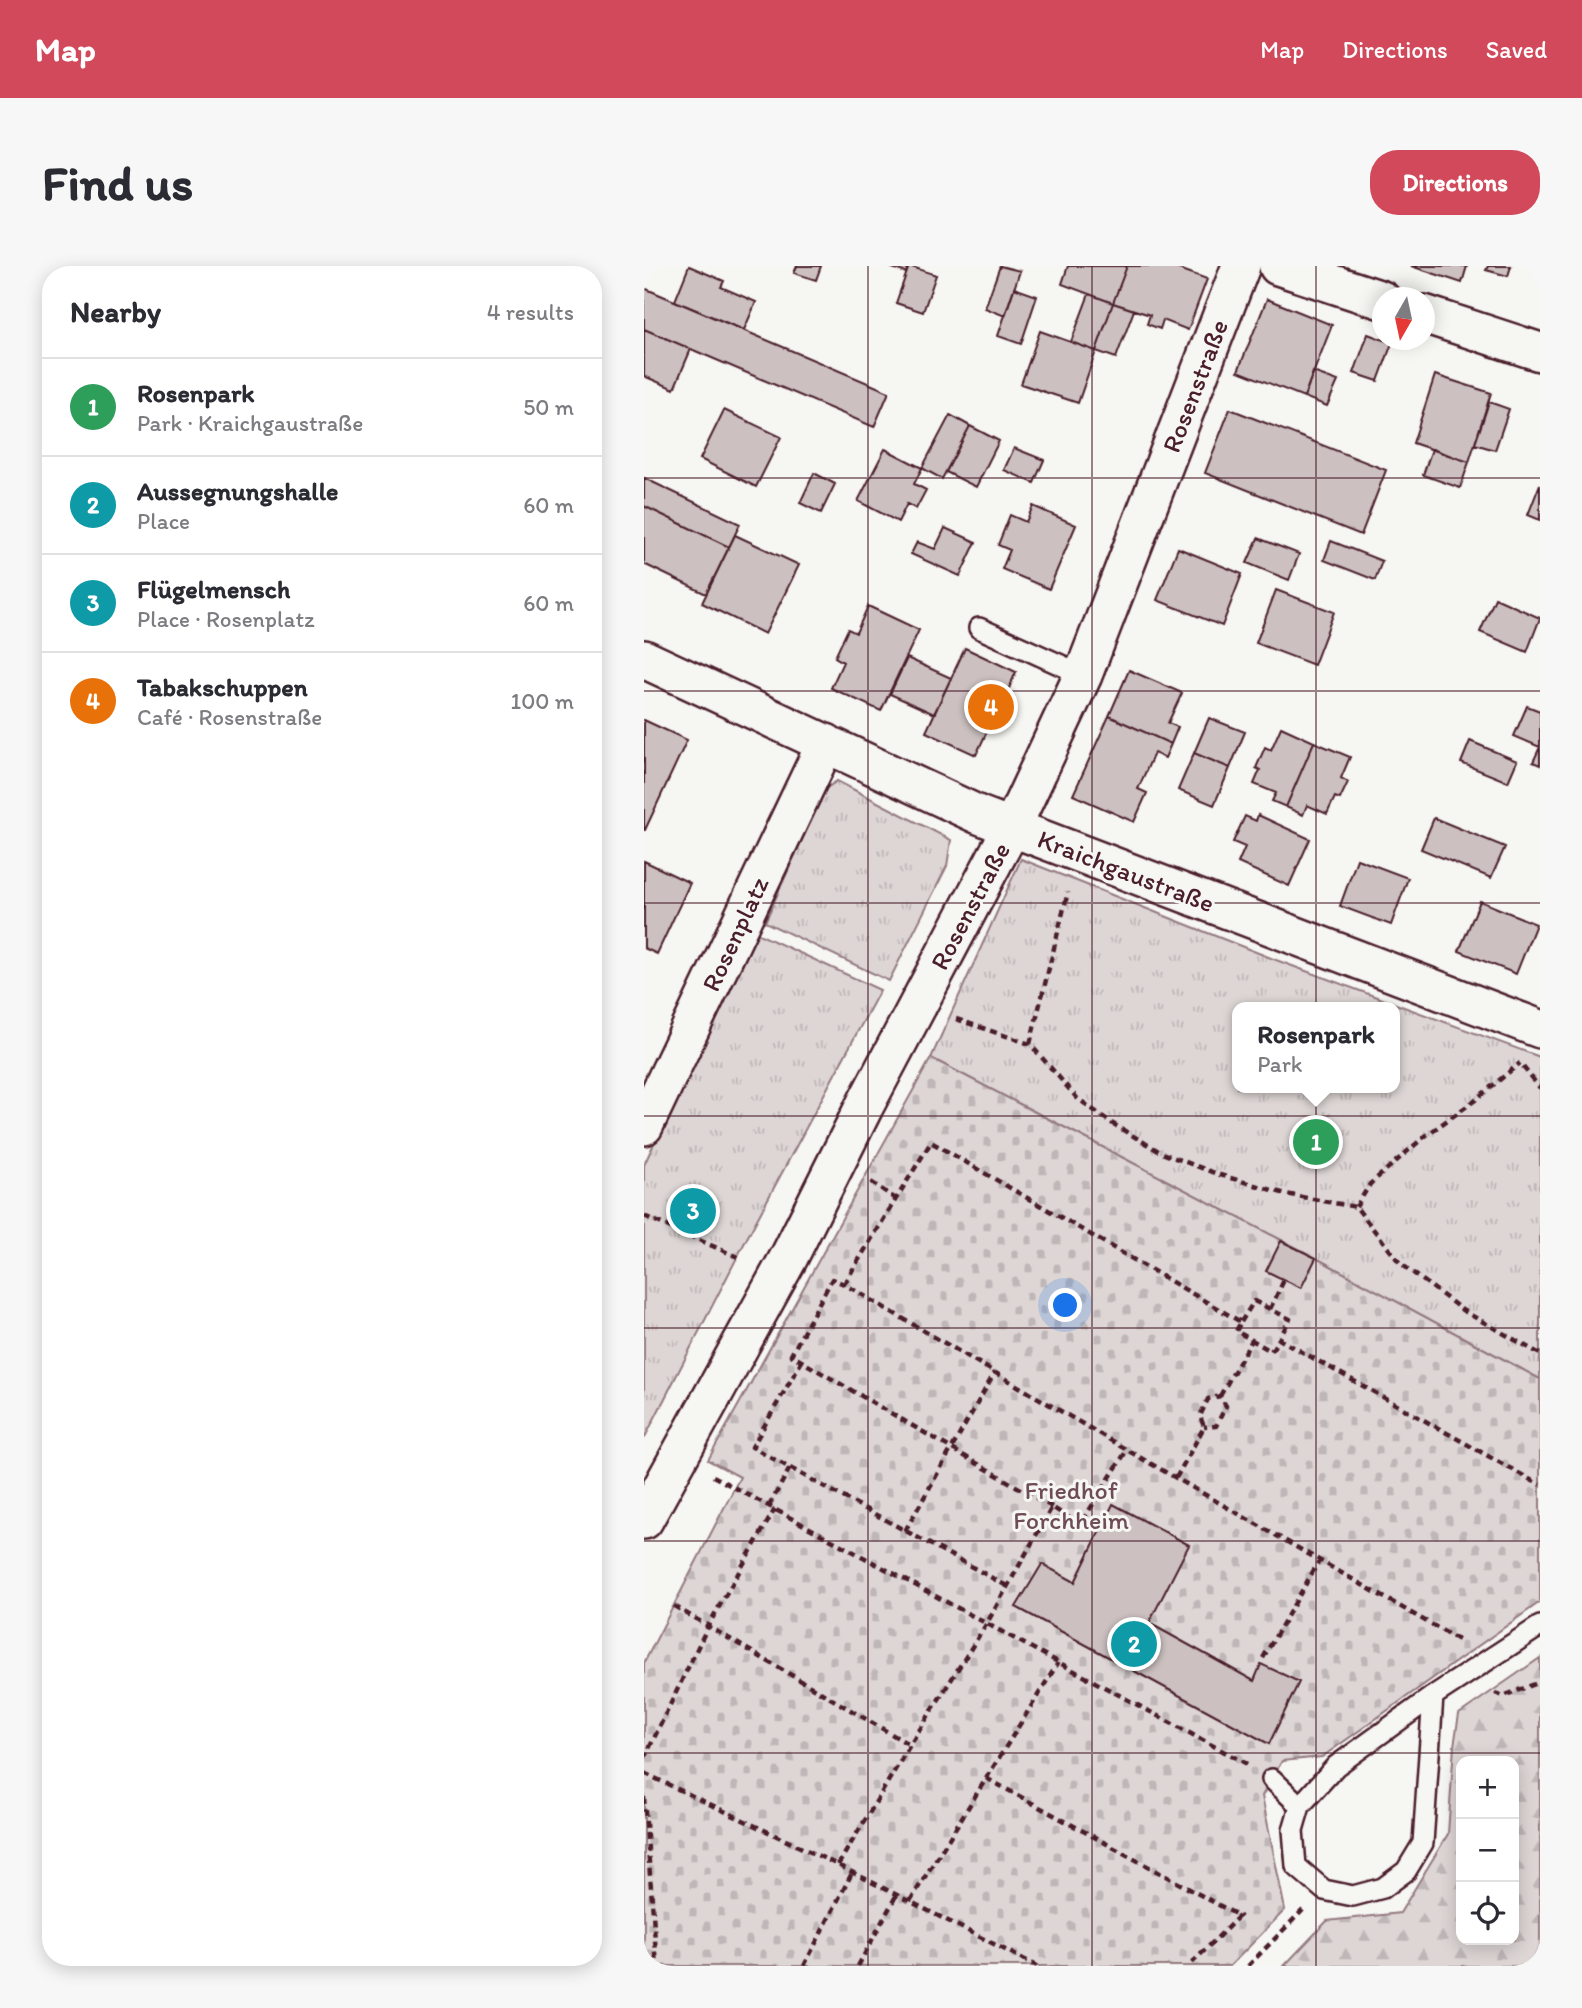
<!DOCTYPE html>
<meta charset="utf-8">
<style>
:root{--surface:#fff;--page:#f7f7f7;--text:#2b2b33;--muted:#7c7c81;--line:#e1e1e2;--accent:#d1495b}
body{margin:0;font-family:Itim,sans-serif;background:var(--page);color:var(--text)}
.controls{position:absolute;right:21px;bottom:21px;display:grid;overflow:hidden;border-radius:14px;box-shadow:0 4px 18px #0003}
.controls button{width:63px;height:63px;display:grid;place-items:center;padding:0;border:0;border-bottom:2px solid var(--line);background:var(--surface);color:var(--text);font:35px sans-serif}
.compass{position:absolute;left:728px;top:21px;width:63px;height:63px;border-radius:50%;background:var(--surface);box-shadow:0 4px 18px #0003;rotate:189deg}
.you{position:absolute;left:422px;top:1040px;width:24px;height:24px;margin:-18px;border:5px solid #fff;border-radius:50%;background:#1a73e8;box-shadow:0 0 0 10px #1a73e833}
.badge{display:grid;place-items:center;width:46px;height:46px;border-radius:50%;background:var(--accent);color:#fff;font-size:23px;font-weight:700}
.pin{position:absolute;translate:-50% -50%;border:4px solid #fff;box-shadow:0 2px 7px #0006}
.popup{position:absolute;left:588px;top:736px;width:168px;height:91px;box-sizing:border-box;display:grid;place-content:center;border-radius:14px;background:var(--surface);filter:drop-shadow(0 2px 5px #0005);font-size:23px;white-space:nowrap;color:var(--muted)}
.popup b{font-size:26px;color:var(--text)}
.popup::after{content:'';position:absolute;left:50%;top:100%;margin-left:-14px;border:14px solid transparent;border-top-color:var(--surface)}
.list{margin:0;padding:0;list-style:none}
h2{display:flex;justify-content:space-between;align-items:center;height:91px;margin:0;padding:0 28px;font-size:30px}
h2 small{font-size:23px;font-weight:400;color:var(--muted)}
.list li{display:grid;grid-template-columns:46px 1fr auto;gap:21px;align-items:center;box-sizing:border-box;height:98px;padding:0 28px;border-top:2px solid var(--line)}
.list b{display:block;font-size:26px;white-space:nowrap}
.list p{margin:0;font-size:23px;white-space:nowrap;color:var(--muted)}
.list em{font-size:23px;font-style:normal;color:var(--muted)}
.icon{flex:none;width:38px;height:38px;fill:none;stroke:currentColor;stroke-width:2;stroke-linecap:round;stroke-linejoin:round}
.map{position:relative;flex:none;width:896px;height:1700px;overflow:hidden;border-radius:28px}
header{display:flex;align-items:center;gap:42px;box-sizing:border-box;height:98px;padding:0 35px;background:var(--accent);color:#fff}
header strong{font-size:33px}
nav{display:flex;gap:38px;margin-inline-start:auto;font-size:24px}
.intro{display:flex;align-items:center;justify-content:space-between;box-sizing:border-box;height:168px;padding:0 42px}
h1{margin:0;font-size:49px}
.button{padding:18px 32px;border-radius:28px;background:var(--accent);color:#fff;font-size:24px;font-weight:700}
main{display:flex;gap:42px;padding:0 42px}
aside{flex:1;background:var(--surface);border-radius:28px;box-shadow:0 4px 18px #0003}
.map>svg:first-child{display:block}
</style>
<header>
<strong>Map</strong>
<nav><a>Map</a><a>Directions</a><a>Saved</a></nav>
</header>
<div class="intro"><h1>Find us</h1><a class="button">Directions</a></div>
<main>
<aside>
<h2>Nearby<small>4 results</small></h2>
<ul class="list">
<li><span class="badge" style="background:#2e9e5b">1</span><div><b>Rosenpark</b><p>Park · Kraichgaustraße</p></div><em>50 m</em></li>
<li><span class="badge" style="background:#0f9aa8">2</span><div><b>Aussegnungshalle</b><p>Place</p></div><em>60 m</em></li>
<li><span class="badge" style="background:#0f9aa8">3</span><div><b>Flügelmensch</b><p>Place · Rosenplatz</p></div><em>60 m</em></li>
<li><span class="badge" style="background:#e8710a">4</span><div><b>Tabakschuppen</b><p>Café · Rosenstraße</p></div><em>100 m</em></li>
</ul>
</aside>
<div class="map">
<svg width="896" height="1700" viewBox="0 0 896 1700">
<defs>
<pattern id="grass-tufts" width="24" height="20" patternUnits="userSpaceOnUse" patternTransform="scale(1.75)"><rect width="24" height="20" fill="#ddd6d5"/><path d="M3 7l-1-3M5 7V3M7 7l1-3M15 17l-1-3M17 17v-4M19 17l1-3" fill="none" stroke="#bfb7b7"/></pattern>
<pattern id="forest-firs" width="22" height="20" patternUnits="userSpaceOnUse" patternTransform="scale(1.75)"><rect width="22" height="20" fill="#ddd6d5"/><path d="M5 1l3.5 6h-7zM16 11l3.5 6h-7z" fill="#bfb7b7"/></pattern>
<pattern id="cemetery-stones" width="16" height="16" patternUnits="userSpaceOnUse" patternTransform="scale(1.75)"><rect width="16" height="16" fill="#ddd6d5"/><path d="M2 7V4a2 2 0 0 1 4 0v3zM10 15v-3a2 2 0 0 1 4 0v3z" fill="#bfb7b7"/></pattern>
</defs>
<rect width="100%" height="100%" fill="#f6f6f2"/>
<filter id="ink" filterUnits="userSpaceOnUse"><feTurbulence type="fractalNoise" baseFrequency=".0143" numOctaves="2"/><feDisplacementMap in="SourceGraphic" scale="14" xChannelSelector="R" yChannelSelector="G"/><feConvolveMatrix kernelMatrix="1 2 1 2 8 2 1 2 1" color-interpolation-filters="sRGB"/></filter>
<g filter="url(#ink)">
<path fill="url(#grass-tufts)" stroke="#947a80" stroke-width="2" fill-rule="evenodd" d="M 193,515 L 307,574 L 303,600 L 245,715 L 121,656 L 180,524 Z
M 377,593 L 632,694 L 896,791 L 896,1113 L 672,992 L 287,792 ZM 593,741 L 751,741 L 751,822 L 593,822 Z
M 108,665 L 236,724 L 103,972 L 0,1173 L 0,899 Z"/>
<path fill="url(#forest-firs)" stroke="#947a80" stroke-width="2" fill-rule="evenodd" d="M 896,1392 L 896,1700 L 640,1700 L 683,1655 L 756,1647 L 804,1568 L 810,1480 L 815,1448 ZM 817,1495 L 870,1495 L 870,1674 L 817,1674 Z"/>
<path fill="url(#cemetery-stones)" stroke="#947a80" stroke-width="2" d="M 287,792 L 672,992 L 896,1113 L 896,1336 L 678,1491 L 638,1495 L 618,1530 L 641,1644 L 586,1700 L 0,1700 L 0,1397 L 96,1211 L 64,1194 Z"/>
<path fill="#ccc1c0" stroke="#4a1f2b" stroke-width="2" d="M 45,0 L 80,15 L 77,21 L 112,36 L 100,64 L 31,35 Z
M 153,0 L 177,0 L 172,14 L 150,7 Z
M 243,0 L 265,0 L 262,7 Z
M 265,0 L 292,9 L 279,46 L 252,37 Z
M 356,0 L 376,5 L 361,50 L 341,42 Z
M 424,0 L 483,0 L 469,37 L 418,18 Z
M 483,0 L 527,0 L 563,13 L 544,64 L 519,54 L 516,63 L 503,58 L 506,49 L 469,37 Z
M 767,0 L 823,0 L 818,17 Z
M 844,0 L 867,0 L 864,10 L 842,4 Z
M 0,22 L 245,126 L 230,161 L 0,63 Z
M 370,22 L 393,30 L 377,78 L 354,70 Z
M 445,28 L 469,37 L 452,85 L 427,76 Z
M 623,33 L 688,59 L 660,131 L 594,105 Z
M 469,37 L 490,44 L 472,92 L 452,85 Z
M 0,63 L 47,83 L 30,123 L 0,110 Z
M 396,65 L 452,85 L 434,137 L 377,118 Z
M 724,68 L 748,77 L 734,115 L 710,107 Z
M 669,106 L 694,115 L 683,140 L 660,131 Z
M 791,109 L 847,127 L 825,196 L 769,177 Z
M 845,136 L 865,143 L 851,184 L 831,178 Z
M 586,143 L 742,204 L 717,269 L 561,207 Z
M 80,144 L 137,171 L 112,221 L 56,193 Z
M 306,149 L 326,160 L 298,213 L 278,202 Z
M 326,160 L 355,175 L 332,221 L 302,206 Z
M 370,182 L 400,194 L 390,217 L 360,204 Z
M 241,183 L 278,202 L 270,218 L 282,224 L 272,243 L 263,238 L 254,256 L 214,235 Z
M 788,183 L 825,196 L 816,222 L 779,209 Z
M 170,207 L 191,218 L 177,247 L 156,237 Z
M 0,212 L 96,258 L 85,281 L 0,240 Z
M 896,218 L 896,254 L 884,249 Z
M 0,240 L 85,281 L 62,328 L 0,298 Z
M 389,240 L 432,259 L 405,323 L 358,303 L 366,284 L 354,279 L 366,249 L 382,256 Z
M 301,262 L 332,276 L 316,310 L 267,288 L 273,276 L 291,283 Z
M 91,269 L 155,299 L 121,368 L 58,337 Z
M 614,272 L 655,288 L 645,314 L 603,297 Z
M 687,275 L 738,295 L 731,314 L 680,294 Z
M 534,282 L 598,308 L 578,360 L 513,334 Z
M 632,324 L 690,346 L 670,399 L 612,377 Z
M 851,332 L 896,352 L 883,386 L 836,366 Z
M 224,340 L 275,364 L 237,445 L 187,422 L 199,396 L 191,391 L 204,363 L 212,367 Z
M 321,382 L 372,406 L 359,436 L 368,439 L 356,464 L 346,459 L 332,489 L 282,466 Z
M 263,392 L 307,412 L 290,448 L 246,428 Z
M 485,404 L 538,427 L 524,457 L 534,461 L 527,478 L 465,450 Z
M 883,440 L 896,445 L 896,499 L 889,496 L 896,481 L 870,470 Z
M 465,450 L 527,478 L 521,492 L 510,487 L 494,523 L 503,527 L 490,556 L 429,529 Z
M 565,452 L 601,466 L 586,502 L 550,487 Z
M 0,454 L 43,474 L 1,564 L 0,564 Z
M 637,461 L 670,476 L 642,541 L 628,535 L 632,527 L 610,518 L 616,504 L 612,502 L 621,481 L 627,484 Z
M 826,475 L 873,495 L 864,516 L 817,497 Z
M 670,476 L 706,491 L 697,512 L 704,516 L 696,533 L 691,531 L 683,548 L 663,539 L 659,549 L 642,541 Z
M 550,487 L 586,502 L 570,539 L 534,524 Z
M 614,549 L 666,573 L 645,620 L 594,597 L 601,581 L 589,576 L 601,550 L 612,555 Z
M 790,552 L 861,581 L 847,612 L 777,583 Z
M 713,593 L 764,612 L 747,659 L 696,640 Z
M 0,595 L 46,617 L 13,688 L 0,682 Z
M 836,635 L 892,658 L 872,708 L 815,685 Z
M 637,975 L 672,992 L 657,1022 L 622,1005 Z
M 469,1238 L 545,1279 L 505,1357 L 610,1415 L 617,1398 L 655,1416 L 625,1478 L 372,1341 L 398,1298 L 431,1316 Z"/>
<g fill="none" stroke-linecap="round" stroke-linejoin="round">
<g stroke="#4a1f2b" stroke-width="24">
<path id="service" d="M 335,362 L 439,409
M 789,1430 L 692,1500 L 656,1540 L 649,1564 L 652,1600 L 680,1624 L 709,1630 L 739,1622 L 762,1605 L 779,1577 L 789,1430 L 896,1360
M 628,1513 L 656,1540"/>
</g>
<g stroke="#4a1f2b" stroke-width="42">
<path id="minor" d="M 634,0 L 738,34
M 780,48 L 896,86
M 0,393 L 335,549 L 896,763
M 0,860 L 182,477
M 0,1254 L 145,991 L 220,841 L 368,561 L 439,409 L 597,0"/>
</g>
<path stroke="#4a1f2b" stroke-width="4.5" stroke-dasharray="7 5" stroke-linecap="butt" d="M 312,753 L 386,778 L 433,832 L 469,858 L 518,887 L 576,909 L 642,928 L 712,941 L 756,997 L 818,1044 L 896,1088
M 386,778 L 424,626
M 879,801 L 896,822
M 227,916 L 252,933
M 712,941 L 726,918 L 780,871 L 830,835 L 876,797
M 0,950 L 96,992
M 200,1018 L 287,876 L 597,1056 L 592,1065 L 627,1085 L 635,1073 L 896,1219
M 626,1043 L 640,1014
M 597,1056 L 610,1035 L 646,1053 L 635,1073
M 576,1130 L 608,1074
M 146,1202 L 363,1320
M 69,1210 L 603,1498
M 532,1212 L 560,1161 L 556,1150 L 564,1133 L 576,1130 L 582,1140 L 572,1160 L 560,1161
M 125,1240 L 146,1202 L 108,1181 L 158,1095
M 408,1241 L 147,1089 L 188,1013 L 200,1018 L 483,1184 L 818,1376
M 261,1265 L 351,1106
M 30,1340 L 266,1479
M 619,1392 L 675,1295
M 851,1427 L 859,1430 L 896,1416
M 0,1493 L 64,1360 L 131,1243
M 0,1507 L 194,1599 L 393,1700
M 342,1512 L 595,1650 L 545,1700
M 0,1531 L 13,1700
M 194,1599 L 266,1479 L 343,1357 L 408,1241 L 436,1259 L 483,1184
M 266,1635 L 414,1397
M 160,1700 L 208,1607
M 214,1700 L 253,1628
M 604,1700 L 659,1644"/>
<use href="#service" stroke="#f6f6f2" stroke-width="19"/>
<use href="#minor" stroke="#f6f6f2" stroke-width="37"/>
</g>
</g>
<path fill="none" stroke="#4a1f2b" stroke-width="2" stroke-opacity="0.55" d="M 224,0 L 224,1700M 448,0 L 448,1700M 672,0 L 672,1700M 0,212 L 896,212M 0,425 L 896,425M 0,637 L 896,637M 0,850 L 896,850M 0,1062 L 896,1062M 0,1275 L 896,1275M 0,1487 L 896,1487"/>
<g text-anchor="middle" stroke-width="6" stroke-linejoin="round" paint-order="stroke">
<g font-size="26" fill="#4a1f2b" stroke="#f6f6f2">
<text transform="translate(551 120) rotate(-69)" y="9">Rosenstraße</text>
<text transform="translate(482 605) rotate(21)" y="9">Kraichgaustraße</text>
<text transform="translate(326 640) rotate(-62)" y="9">Rosenstraße</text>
<text transform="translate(91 668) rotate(-65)" y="9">Rosenplatz</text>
</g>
<g font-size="26" fill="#6f4d56" stroke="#f6f6f2">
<text x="427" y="1233">Friedhof<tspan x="427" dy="30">Forchheim</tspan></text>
</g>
</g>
</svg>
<div class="controls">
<button>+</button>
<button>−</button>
<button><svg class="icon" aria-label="locate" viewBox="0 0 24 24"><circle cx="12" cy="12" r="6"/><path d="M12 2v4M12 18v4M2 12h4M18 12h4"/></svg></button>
</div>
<svg class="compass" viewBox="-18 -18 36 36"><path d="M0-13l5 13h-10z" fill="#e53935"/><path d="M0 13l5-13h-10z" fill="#7c7c81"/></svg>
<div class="you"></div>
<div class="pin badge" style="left:672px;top:876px;background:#2e9e5b">1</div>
<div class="popup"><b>Rosenpark</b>Park</div>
<div class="pin badge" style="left:490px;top:1378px;background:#0f9aa8">2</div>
<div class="pin badge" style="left:49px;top:945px;background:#0f9aa8">3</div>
<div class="pin badge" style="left:347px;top:441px;background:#e8710a">4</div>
</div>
</main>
